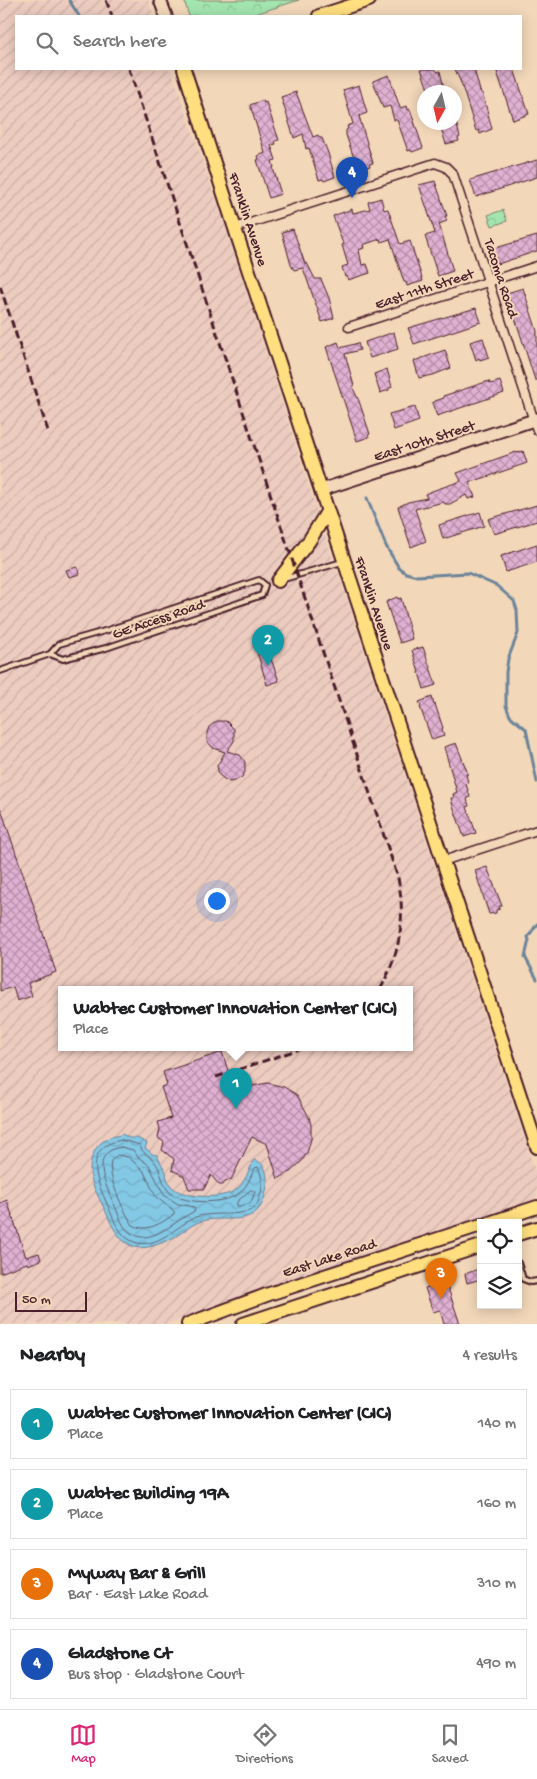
<!DOCTYPE html>
<meta charset="utf-8">
<style>
:root{--surface:#fff;--page:#f6f6f6;--text:#202124;--muted:#757577;--line:#e0e0e0;--accent:#db2777}
body{margin:0;font-family:"Gochi Hand",sans-serif;background:var(--page);color:var(--text)}
.controls{position:absolute;right:15px;bottom:15px;display:grid;overflow:hidden;border-radius:0px;box-shadow:0 2px 12px #0003}
.controls button{width:45px;height:45px;display:grid;place-items:center;padding:0;border:0;border-bottom:1px solid var(--line);background:var(--surface);color:var(--text);font:25px sans-serif}
.compass{position:absolute;left:417px;top:85px;width:45px;height:45px;border-radius:50%;background:var(--surface);box-shadow:0 2px 12px #0003;rotate:188deg}
.scale{position:absolute;left:15px;bottom:12px;width:72px;box-sizing:border-box;padding-left:5px;border:2px solid #4a1f2b;border-top:0;font-size:14px;line-height:18px;white-space:nowrap;color:#4a1f2b;-webkit-text-stroke:4px #f2d7b9;paint-order:stroke}
.you{position:absolute;left:216px;top:900px;width:18px;height:18px;margin:-12px;border:4px solid #fff;border-radius:50%;background:#1a73e8;box-shadow:0 0 0 8px #1a73e833}
.badge{display:grid;place-items:center;width:32px;height:32px;border-radius:50%;background:var(--accent);color:#fff;font-size:16px;font-weight:700}
.pin{position:absolute;translate:-50% -41px;filter:drop-shadow(0 1px 2px #0008)}
.pin::after{content:'';position:absolute;top:26px;width:18px;height:15px;background:inherit;clip-path:polygon(0 0,100% 0,50% 100%)}
.popup{position:absolute;left:58px;top:986px;width:355px;height:65px;box-sizing:border-box;display:grid;place-content:center;border-radius:0px;background:var(--surface);filter:drop-shadow(0 1px 4px #0005);font-size:16px;white-space:nowrap;color:var(--muted)}
.popup b{font-size:19px;color:var(--text)}
.popup::after{content:'';position:absolute;left:50%;top:100%;margin-left:-10px;border:10px solid transparent;border-top-color:var(--surface)}
.list{margin:0;padding:0;list-style:none}
h2{display:flex;justify-content:space-between;align-items:center;height:65px;margin:0;padding:0 20px;font-size:21px}
h2 small{font-size:16px;font-weight:400;color:var(--muted)}
.list li{display:grid;grid-template-columns:32px 1fr auto;gap:15px;align-items:center;box-sizing:border-box;height:70px;margin:0 10px 10px;padding:0 10px;border:1px solid var(--line);border-radius:0px}
.list b{display:block;font-size:19px;white-space:nowrap}
.list p{margin:0;font-size:16px;white-space:nowrap;color:var(--muted)}
.list em{font-size:16px;font-style:normal;color:var(--muted)}
.icon{flex:none;width:28px;height:28px;fill:none;stroke:currentColor;stroke-width:2;stroke-linecap:round;stroke-linejoin:round}
.map{position:relative;flex:none;width:537px;height:1324px;overflow:hidden}
.search{position:absolute;background:var(--surface);box-shadow:0 2px 12px #0003;left:15px;right:15px;top:15px;height:55px;display:flex;align-items:center;gap:12px;box-sizing:border-box;padding:0 18px;border-radius:0px;color:var(--muted);font-size:19px}
.sheet{height:385px;background:var(--surface)}
nav{display:flex;justify-content:space-around;align-items:center;box-sizing:border-box;height:70px;border-top:1px solid var(--line);background:var(--surface);font-size:14px;color:var(--muted)}
nav a{display:grid;justify-items:center;gap:2px}
nav .on{color:var(--accent)}
.map>svg:first-child{display:block}
</style>
<div class="map">
<svg width="537" height="1324" viewBox="0 0 537 1324">
<defs>
<pattern id="industrial-furrows" width="10" height="10" patternUnits="userSpaceOnUse" patternTransform="scale(1.25)"><rect width="10" height="10" fill="#edccc0"/><path d="M-1 1l2-2M0 10L10 0M9 11l2-2" fill="none" stroke="#cdafa5"/></pattern>
<pattern id="forest-crowns" width="20" height="18" patternUnits="userSpaceOnUse" patternTransform="scale(1.25)"><rect width="20" height="18" fill="#a3e5af"/><path d="M2 6a3 3 0 1 1 6 0M12 15a3 3 0 1 1 6 0" fill="none" stroke="#8ec497"/></pattern>
<pattern id="water-waves" width="16" height="10" patternUnits="userSpaceOnUse" patternTransform="scale(1.25)"><rect width="16" height="10" fill="#83c8e4"/><path d="M0 5q4-4 8 0t8 0" fill="none" stroke="#73abc4"/></pattern>
<pattern id="building-cross-hatch" width="8" height="8" patternUnits="userSpaceOnUse" patternTransform="scale(1.25)"><rect width="8" height="8" fill="#e0b1d2"/><path d="M0 0l8 8M0 8l8-8" fill="none" stroke="#b88fab"/></pattern>
</defs>
<rect width="100%" height="100%" fill="#f2d7b9"/>
<filter id="ink" filterUnits="userSpaceOnUse"><feTurbulence type="fractalNoise" baseFrequency=".02" numOctaves="2"/><feDisplacementMap in="SourceGraphic" scale="10" xChannelSelector="R" yChannelSelector="G"/><feConvolveMatrix kernelMatrix="1 2 1 2 8 2 1 2 1" color-interpolation-filters="sRGB"/></filter>
<g filter="url(#ink)">
<path fill="url(#industrial-furrows)" fill-rule="evenodd" d="M 0,0 L 148,0 L 154,16 L 16,16 L 16,69 L 171,69 L 220,211 L 329,548 L 341,581 L 537,1177 L 537,1197 L 531,1203 L 239,1297 L 168,1324 L 0,1324 ZM 62,990 L 410,990 L 410,1048 L 62,1048 Z"/>
<path fill="url(#forest-crowns)" stroke="#76826d" d="M 184,0 L 299,0 L 249,16 L 189,16 Z
M 503,210 L 507,221 L 492,226 L 488,215 Z"/>
<path fill="url(#water-waves)" stroke="#6c849a" d="M 122,1134 L 130,1138 L 137,1138 L 147,1143 L 145,1148 L 154,1155 L 156,1154 L 167,1174 L 166,1175 C 167,1179 169,1183 171,1186 C 181,1198 222,1200 236,1190 C 245,1183 249,1169 254,1160 C 274,1163 268,1201 257,1211 C 244,1224 219,1216 202,1221 C 192,1224 185,1231 176,1236 C 139,1256 122,1252 106,1212 C 100,1199 90,1184 90,1170 C 90,1155 97,1142 111,1137 C 115,1136 119,1136 122,1134 Z"/>
<g fill="none" stroke-linecap="round" stroke-linejoin="round">
<path stroke="#616375" stroke-width="1" d="M 122,1140 L 140,1145 C 142,1154 148,1154 154,1161 C 161,1169 161,1180 167,1189 C 178,1205 223,1205 238,1194 C 247,1188 250,1177 255,1168 L 258,1167 C 262,1175 263,1184 261,1193 C 259,1198 259,1203 255,1207 C 245,1218 212,1211 196,1217 C 177,1225 157,1250 134,1242 C 119,1236 114,1220 108,1206 C 97,1182 81,1146 122,1140 Z
M 121,1147 L 133,1150 L 138,1157 L 149,1165 L 164,1195 L 178,1204 L 194,1207 L 195,1211 C 180,1218 160,1237 143,1237 C 138,1237 132,1234 128,1231 C 121,1225 118,1212 114,1204 C 106,1185 88,1152 121,1147 Z
M 118,1155 L 128,1157 L 143,1170 L 156,1197 L 174,1211 L 174,1214 C 162,1223 147,1233 133,1225 C 123,1211 107,1176 111,1161 Z
M 251,1190 L 255,1192 L 251,1202 L 244,1206 L 237,1206 L 237,1202 Z"/>
<path stroke="#6c849a" stroke-width="3" d="M 69,0 L 79,16
M 367,498 L 386,546 L 399,568 L 406,573 L 417,576 L 468,573 L 497,586 L 514,601 L 517,610 L 518,633 L 508,659 L 506,672 L 506,706 L 510,716 L 526,729 L 537,782
M 537,924 L 528,937 L 529,940 L 525,957 L 537,979"/>
</g>
<path fill="url(#building-cross-hatch)" stroke="#4a1f2b" d="M 421,69 L 435,69 L 438,72 L 440,71 L 444,88 L 429,92 Z
M 455,69 L 474,69 L 480,91 L 483,95 L 492,129 L 480,134 L 479,130 L 476,131 L 461,83 Z
M 496,69 L 514,69 L 529,114 L 513,120 Z
M 389,75 L 400,108 L 407,106 L 408,110 L 410,109 L 423,148 L 412,152 L 411,150 L 408,151 L 397,120 L 394,120 L 390,106 L 383,108 L 373,81 Z
M 359,85 L 367,113 L 359,116 L 373,163 L 369,164 L 370,166 L 358,170 L 346,135 L 346,130 L 348,129 L 347,126 L 353,124 L 343,90 Z
M 296,92 L 313,137 L 318,135 L 320,138 L 322,138 L 328,153 L 335,177 L 324,181 L 323,179 L 319,180 L 309,148 L 306,149 L 303,134 L 294,138 L 281,97 Z
M 263,100 L 264,103 L 266,102 L 279,140 L 275,141 L 276,144 L 271,145 L 276,160 L 272,161 L 274,167 L 273,168 L 281,194 L 269,198 L 257,160 L 259,159 L 258,156 L 265,153 L 250,105 Z
M 439,122 L 456,122 L 460,137 L 458,138 L 459,141 L 446,144 Z
M 537,160 L 537,177 L 476,197 L 470,180 Z
M 435,181 L 447,216 L 445,216 L 447,221 L 439,224 L 453,271 L 438,276 L 425,236 L 435,233 L 419,185 Z
M 381,198 L 384,210 L 388,209 L 400,244 L 410,241 L 423,281 L 407,286 L 406,282 L 404,282 L 390,239 L 381,242 L 380,239 L 363,245 L 364,248 L 359,250 L 362,265 L 367,264 L 370,273 L 348,280 L 347,276 L 345,277 L 342,267 L 348,265 L 342,245 L 344,244 L 342,241 L 333,216 L 352,209 L 353,213 L 370,209 L 368,202 Z
M 293,229 L 305,264 L 307,263 L 315,279 L 321,279 L 329,298 L 334,318 L 322,322 L 303,268 L 294,270 L 291,265 L 282,232 Z
M 537,236 L 537,251 L 498,264 L 492,249 Z
M 523,288 L 537,331 L 537,380 L 535,380 L 507,293 Z
M 476,308 L 481,322 L 414,344 L 408,328 Z
M 394,332 L 398,349 L 370,358 L 365,342 Z
M 483,338 L 489,357 L 480,360 L 479,358 L 476,360 L 470,342 Z
M 338,342 L 340,348 L 358,343 L 360,350 L 345,354 L 354,386 L 352,386 L 359,401 L 370,434 L 368,435 L 369,437 L 357,441 L 326,347 Z
M 445,350 L 451,368 L 433,375 L 419,378 L 414,361 Z
M 387,369 L 392,387 L 389,388 L 389,390 L 380,393 L 374,374 Z
M 489,381 L 490,384 L 500,381 L 504,393 L 437,416 L 432,403 L 435,402 L 435,401 L 444,398 L 443,396 Z
M 415,407 L 419,421 L 394,430 L 389,414 Z
M 523,451 L 527,463 L 469,483 L 475,497 L 468,499 L 466,495 L 450,504 L 445,504 L 444,502 L 415,509 L 426,541 L 411,547 L 398,507 L 408,502 L 427,498 L 425,494 L 432,491 L 461,481 L 457,473 L 516,452 L 517,453 Z
M 537,505 L 537,521 L 494,534 L 488,519 Z
M 480,512 L 484,526 L 443,539 L 439,525 Z
M 537,544 L 537,562 L 506,572 L 501,556 Z
M 77,567 L 80,574 L 69,577 L 66,570 Z
M 397,597 L 398,599 L 401,598 L 412,639 L 400,643 L 386,602 Z
M 423,647 L 436,685 L 424,689 L 412,650 Z
M 267,648 L 279,681 L 267,685 L 257,652 Z
M 432,697 L 434,705 L 435,704 L 443,728 L 442,729 L 444,736 L 432,740 L 420,707 L 421,706 L 419,702 Z
M 217,721 L 226,721 L 234,729 L 234,741 L 227,751 L 240,755 L 245,762 L 245,772 L 242,777 L 235,781 L 230,782 L 224,779 L 219,775 L 217,766 L 225,752 L 213,748 L 207,741 L 207,733 L 209,727 Z
M 456,743 L 468,774 L 466,774 L 468,783 L 466,784 L 470,797 L 467,799 L 469,806 L 467,807 L 476,833 L 464,837 L 452,803 L 451,798 L 454,798 L 453,794 L 457,792 L 444,747 Z
M 0,809 L 1,809 L 56,972 L 28,983 L 32,996 L 17,1001 L 13,987 L 0,991 Z
M 487,867 L 502,906 L 499,906 L 500,909 L 496,910 L 496,913 L 489,914 L 475,871 Z
M 222,1052 L 234,1089 L 268,1083 L 284,1087 L 297,1095 L 309,1117 L 311,1125 L 311,1139 L 307,1153 L 301,1162 L 290,1172 L 278,1179 L 267,1144 L 252,1137 L 231,1180 L 225,1182 L 223,1185 L 219,1185 L 211,1175 L 204,1189 L 189,1189 L 184,1176 L 172,1170 L 174,1159 L 162,1150 L 164,1142 L 158,1138 L 160,1129 L 158,1122 L 171,1118 L 161,1087 L 167,1085 L 163,1072 Z
M 7,1200 L 26,1257 L 39,1253 L 41,1260 L 28,1265 L 27,1263 L 0,1273 L 0,1203 Z
M 481,1268 L 481,1279 L 467,1283 L 465,1274 Z
M 446,1282 L 460,1324 L 444,1324 L 440,1310 L 433,1312 L 425,1288 L 434,1285 L 435,1287 Z"/>
<g fill="none" stroke-linecap="round" stroke-linejoin="round">
<g stroke="#4a1f2b" stroke-width="8">
<path id="lane" d="M 284,579 L 342,562
M 259,580 L 265,585 L 262,595 L 106,648 L 63,659 L 50,654 L 59,644 L 108,630 Z
M 0,671 L 50,654
M 518,1263 L 523,1279 L 531,1282 L 537,1281"/>
</g>
<g stroke="#4a1f2b" stroke-width="11">
<path id="street" d="M 235,228 L 435,163 L 446,167 L 453,174 L 537,430
M 349,327 L 537,266
M 443,861 L 537,830"/>
</g>
<g stroke="#4a1f2b" stroke-width="15">
<path id="secondary" d="M 160,0 L 166,16
M 321,490 L 537,419"/>
</g>
<g stroke="#4a1f2b" stroke-width="16">
<path id="primary" d="M 319,16 L 369,0
M 184,69 L 238,238 L 537,1147
M 278,581 L 309,541 L 327,512
M 489,1223 L 537,1207
M 518,1234 L 537,1228
M 188,1324 L 269,1294 L 481,1225
M 243,1324 L 481,1246"/>
</g>
<use href="#lane" stroke="#f2d7b9" stroke-width="4"/>
<use href="#street" stroke="#f2d7b9" stroke-width="8"/>
<use href="#secondary" stroke="#f2d7b9" stroke-width="11"/>
<use href="#primary" stroke="#ffdf80" stroke-width="12"/>
<path stroke="#4a1f2b" stroke-width="3" stroke-dasharray="8 4" stroke-linecap="butt" d="M 106,0 L 112,16
M 129,69 L 398,878 C 406,921 400,952 380,990
M 0,286 L 48,431
M 216,1077 L 303,1048"/>
</g>
</g>
<g text-anchor="middle" stroke-width="4" stroke-linejoin="round" paint-order="stroke">
<g font-size="15" fill="#4a1f2b" stroke="#f2d7b9">
<text transform="translate(249 219) rotate(72)" y="5">Franklin Avenue</text>
<text transform="translate(502 278) rotate(72)" y="5">Tacoma Road</text>
<text transform="translate(424 288) rotate(-18)" y="5">East 11th Street</text>
<text transform="translate(424 440) rotate(-18)" y="5">East 10th Street</text>
<text transform="translate(375 603) rotate(72)" y="5">Franklin Avenue</text>
<text transform="translate(158 618) rotate(-19)" y="5">GE Access Road</text>
<text transform="translate(329 1257) rotate(-18)" y="5">East Lake Road</text>
</g>
</g>
</svg>
<div class="controls">
<button><svg class="icon" aria-label="locate" viewBox="0 0 24 24"><circle cx="12" cy="12" r="6"/><path d="M12 2v4M12 18v4M2 12h4M18 12h4"/></svg></button>
<button><svg class="icon" aria-label="layers" viewBox="0 0 24 24"><path d="M12 4l9 5-9 5-9-5zM3 14l9 5 9-5"/></svg></button>
</div>
<svg class="compass" viewBox="-18 -18 36 36"><path d="M0-13l5 13h-10z" fill="#e53935"/><path d="M0 13l5-13h-10z" fill="#757577"/></svg>
<div class="scale">50 m</div>
<div class="you"></div>
<div class="pin badge" style="left:236px;top:1109px;background:#0f9aa8">1</div>
<div class="popup"><b>Wabtec Customer Innovation Center (CIC)</b>Place</div>
<div class="pin badge" style="left:268px;top:666px;background:#0f9aa8">2</div>
<div class="pin badge" style="left:441px;top:1299px;background:#e8710a">3</div>
<div class="pin badge" style="left:352px;top:198px;background:#1a4fb4">4</div>
<div class="search"><svg class="icon" aria-label="search" viewBox="0 0 24 24"><circle cx="10" cy="10" r="6"/><path d="M15 15l6 6"/></svg>Search here</div>
</div>
<section class="sheet">
<h2>Nearby<small>4 results</small></h2>
<ul class="list">
<li><span class="badge" style="background:#0f9aa8">1</span><div><b>Wabtec Customer Innovation Center (CIC)</b><p>Place</p></div><em>140 m</em></li>
<li><span class="badge" style="background:#0f9aa8">2</span><div><b>Wabtec Building 19A</b><p>Place</p></div><em>160 m</em></li>
<li><span class="badge" style="background:#e8710a">3</span><div><b>Myway Bar &amp; Grill</b><p>Bar · East Lake Road</p></div><em>310 m</em></li>
<li><span class="badge" style="background:#1a4fb4">4</span><div><b>Gladstone Ct</b><p>Bus stop · Gladstone Court</p></div><em>490 m</em></li>
</ul>
</section>
<nav>
<a class="on"><svg class="icon" aria-label="map" viewBox="0 0 24 24"><path d="M3 6l6-2 6 2 6-2v14l-6 2-6-2-6 2zM9 4v14M15 6v14"/></svg>Map</a>
<a><svg class="icon" aria-label="directions" viewBox="0 0 24 24"><path d="M12 3l9 9-9 9-9-9zM9 14v-3h6M13 9l2 2-2 2"/></svg>Directions</a>
<a><svg class="icon" aria-label="saved" viewBox="0 0 24 24"><path d="M7 4h10v16l-5-4-5 4z"/></svg>Saved</a>
</nav>
